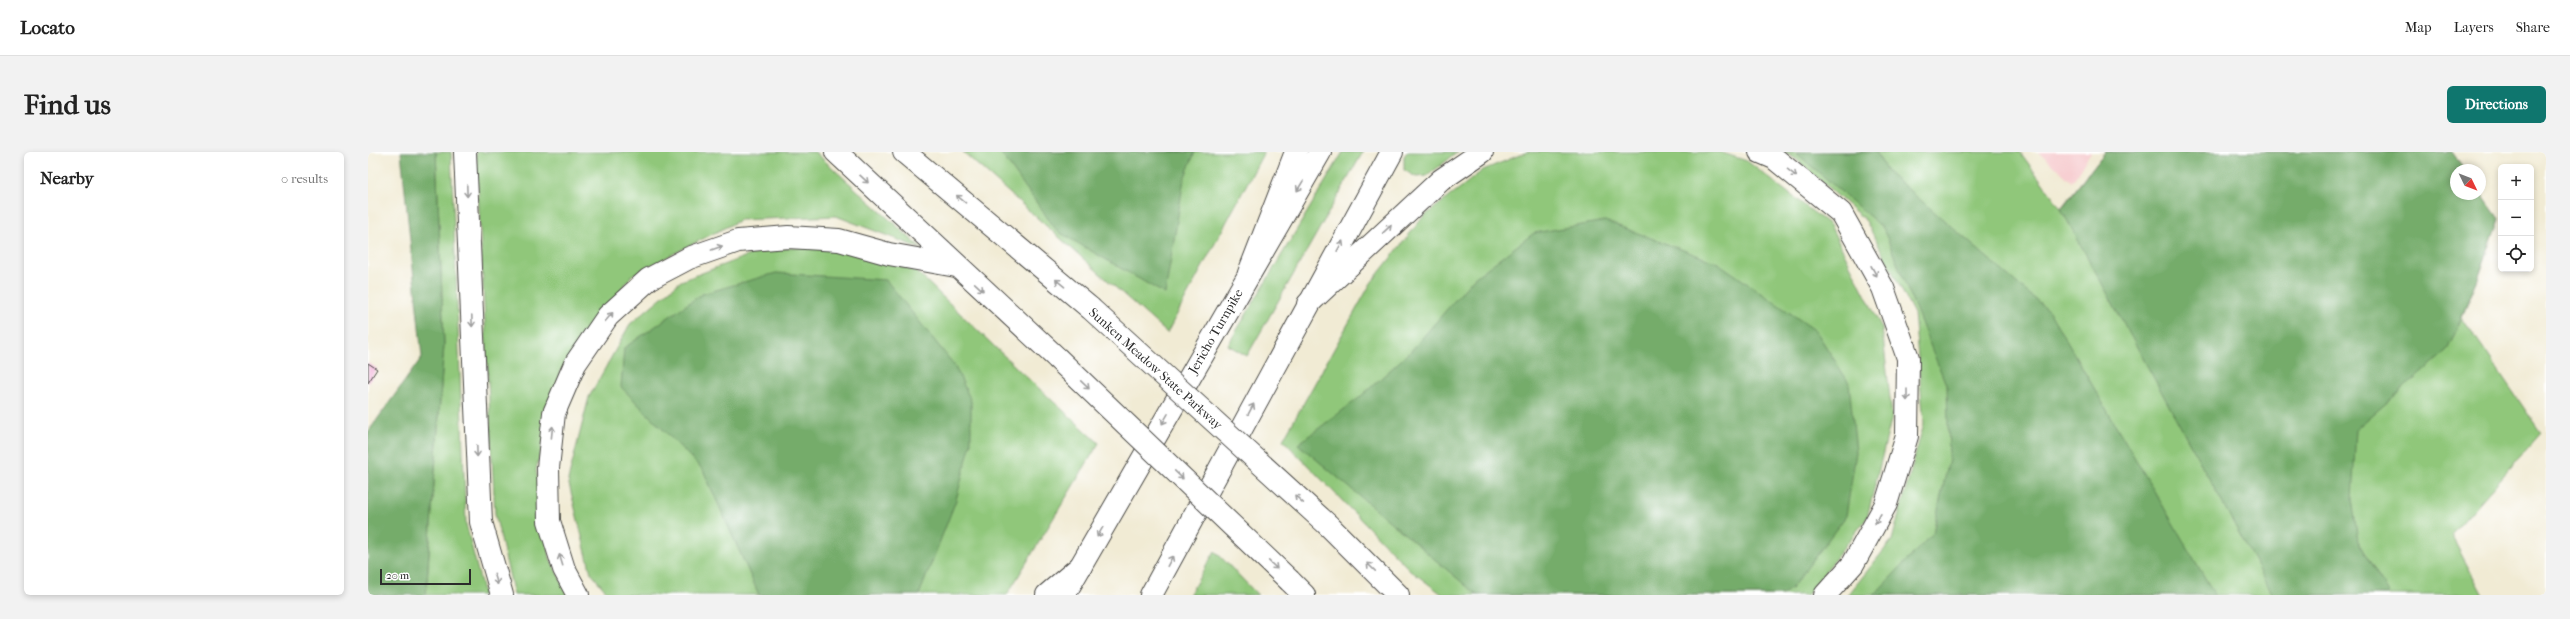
<!DOCTYPE html>
<meta charset="utf-8">
<style>
:root{--surface:#fff;--page:#f2f2f2;--text:#222;--muted:#767676;--line:#e0e0e0;--accent:#0f766e}
body{margin:0;font-family:"IM FELL French Canon",serif;background:var(--page);color:var(--text)}
.controls{position:absolute;right:12px;top:12px;display:grid;overflow:hidden;border-radius:6px;box-shadow:0 2px 6px #0003}
.controls button{width:36px;height:36px;display:grid;place-items:center;padding:0;border:0;border-bottom:1px solid var(--line);background:var(--surface);color:var(--text);font:20px sans-serif}
.compass{position:absolute;left:2082px;top:12px;width:36px;height:36px;border-radius:50%;background:var(--surface);box-shadow:0 2px 6px #0003;rotate:133deg}
.scale{position:absolute;left:12px;bottom:10px;width:91px;box-sizing:border-box;padding-left:4px;border:2px solid #2b2b2b;border-top:0;font-size:11px;line-height:14px;white-space:nowrap;color:#2b2b2b;-webkit-text-stroke:3px #fff;paint-order:stroke}
.list{margin:0;padding:0;list-style:none}
h2{display:flex;justify-content:space-between;align-items:center;height:52px;margin:0;padding:0 16px;font-size:17px}
h2 small{font-size:13px;font-weight:400;color:var(--muted)}
.icon{flex:none;width:22px;height:22px;fill:none;stroke:currentColor;stroke-width:2;stroke-linecap:round;stroke-linejoin:round}
.map{position:relative;flex:none;width:2178px;height:443px;overflow:hidden;border-radius:6px}
header{display:flex;align-items:center;gap:24px;box-sizing:border-box;height:56px;padding:0 20px;background:var(--surface);border-bottom:1px solid var(--line)}
header strong{font-size:19px}
nav{display:flex;gap:22px;margin-inline-start:auto;font-size:14px}
.intro{display:flex;align-items:center;justify-content:space-between;box-sizing:border-box;height:96px;padding:0 24px}
h1{margin:0;font-size:28px}
.button{padding:10px 18px;border-radius:6px;background:var(--accent);color:#fff;font-size:14px;font-weight:700}
main{display:flex;gap:24px;padding:0 24px}
aside{flex:1;background:var(--surface);border-radius:6px;box-shadow:0 2px 6px #0003}
.map>svg:first-child{display:block}
</style>
<header>
<strong>Locato</strong>
<nav><a>Map</a><a>Layers</a><a>Share</a></nav>
</header>
<div class="intro"><h1>Find us</h1><a class="button">Directions</a></div>
<main>
<aside>
<h2>Nearby<small>0 results</small></h2>
<ul class="list">
</ul>
</aside>
<div class="map">
<svg width="2178" height="443" viewBox="0 0 2178 443">
<rect width="100%" height="100%" fill="#fff"/>
<filter id="ink" filterUnits="userSpaceOnUse"><feTurbulence type="fractalNoise" baseFrequency=".025" numOctaves="2"/><feDisplacementMap in="SourceGraphic" scale="8" xChannelSelector="R" yChannelSelector="G"/><feConvolveMatrix kernelMatrix="1 2 1 2 8 2 1 2 1" color-interpolation-filters="sRGB"/></filter>
<filter id="wash" filterUnits="userSpaceOnUse"><feTurbulence type="fractalNoise" baseFrequency=".012" numOctaves="4" result="noise"/><feDisplacementMap in="SourceGraphic" scale="16" xChannelSelector="R" yChannelSelector="G"/><feGaussianBlur stdDeviation="0.9" result="paint"/><feColorMatrix in="noise" values="0 0 0 0 0 0 0 0 0 0 0 0 0 0 0 0 0 1.4 0 .05"/><feComposite in="paint" operator="in"/></filter>
<g filter="url(#wash)">
<rect width="100%" height="100%" fill="#f1ebd4"/>
<path fill="#f7cfd2" d="M 1671,0 L 1723,0 L 1704,30 Z"/>
<path fill="#90c77a" stroke="#5e7952" d="M 68,0 L 83,0 L 98,372 L 116,443 L 58,443 L 76,192 Z
M 108,0 L 447,0 L 554,97 L 468,64 L 372,68 L 264,123 L 193,219 L 168,318 L 182,406 L 200,443 L 146,443 L 127,362 Z
M 595,0 L 896,0 L 799,181 Z
M 975,0 L 995,0 L 879,204 L 860,193 Z
M 1039,0 L 1090,0 L 1059,24 L 1048,25 L 1036,18 L 1036,4 Z
M 1159,0 L 1352,0 L 1379,9 L 1462,73 L 1514,176 L 1524,264 L 1499,366 L 1439,443 L 1075,443 L 1042,418 L 915,288 L 1003,131 L 1055,65 L 1115,18 Z
M 1416,0 L 1652,0 L 1693,56 L 1737,0 L 2084,0 L 2097,18 L 2088,18 L 2088,42 L 2112,42 L 2112,40 L 2131,67 L 2111,124 L 2094,165 L 2173,281 L 2083,383 L 2115,443 L 1480,443 L 1524,388 L 1556,271 L 1546,162 L 1498,69 L 1428,7 Z
M 479,94 L 549,120 L 653,220 L 731,291 L 639,443 L 241,443 L 223,421 L 200,328 L 221,245 L 262,172 L 313,129 L 397,97 Z
M 847,399 L 890,443 L 821,443 Z"/>
<path fill="#74ac6a" stroke="#506c4a" d="M 33,0 L 68,0 L 76,192 L 58,443 L 0,443 L 0,280 L 54,205 Z
M 632,0 L 827,0 L 816,27 L 797,142 L 689,79 Z
M 1427,0 L 1508,0 L 1519,19 L 1681,159 L 1847,443 L 1506,443 L 1565,381 L 1581,307 L 1579,235 L 1515,76 Z
M 1737,0 L 2084,0 L 2097,18 L 2088,18 L 2088,42 L 2112,42 L 2112,40 L 2131,67 L 2111,124 L 2079,199 L 1988,277 L 1984,347 L 1990,389 L 2021,443 L 1905,443 L 1693,57 Z
M 1237,69 L 1350,111 L 1448,179 L 1481,231 L 1488,300 L 1478,364 L 1423,437 L 1413,443 L 1109,443 L 930,292 L 991,246 L 1042,200 L 1106,126 L 1166,81 Z
M 408,121 L 518,128 L 587,214 L 603,249 L 603,291 L 588,348 L 551,443 L 391,443 L 335,318 L 253,235 L 256,196 L 334,142 Z"/>
<g id="blocks">
<path fill="#f0abd5" d="M 0,211 L 9,217 L 0,231 Z"/>
</g>
</g>
<g filter="url(#ink)">
<use href="#blocks" fill-opacity="0" stroke="#494844" stroke-width="1"/>
<g fill="none" stroke-linecap="round" stroke-linejoin="round">
<g stroke="#494844" stroke-width="24">
<path id="major" d="M 696,443 L 952,0
M 783,443 L 1024,0"/>
</g>
<g stroke="#494844" stroke-width="24">
<path id="highway" d="M 97,0 L 113,370 L 134,443
M 468,0 L 689,206
M 536,0 L 722,156
M 1392,0 L 1406,6 L 1473,61 L 1515,136 L 1540,206 L 1539,284 L 1518,352 L 1485,412 L 1457,443
M 881,121 L 928,0
M 940,152 L 1073,28 L 1114,0
M 960,373 L 1030,443
M 922,429 L 936,443
M 210,443 L 196,417 L 181,369 L 180,316 L 186,261 L 207,212 L 240,164 L 281,127 L 321,106 L 370,89 L 420,85 L 471,88 L 521,102 L 588,114
M 679,443 L 713,414"/>
</g>
<use href="#major" stroke="#fff" stroke-width="22"/>
<use href="#highway" stroke="#fff" stroke-width="22"/>
<g stroke="#494844" stroke-width="24" stroke-linecap="butt">
<path id="highway-bridge" d="M 722,156 L 960,373
M 689,206 L 922,429"/>
</g>
<use href="#highway-bridge" stroke="#fff" stroke-width="22"/>
</g>
<defs><path id="oneway-shaft" d="M-6 0H5M1.5-3L5.5 0L1.5 3" fill="none" stroke-width="1.6" stroke-linecap="round" stroke-linejoin="round"/></defs>
<g stroke="#a0a0a0">
<use href="#oneway-shaft" transform="translate(1424 21) rotate(39)"/>
<use href="#oneway-shaft" transform="translate(496 27) rotate(43)"/>
<use href="#oneway-shaft" transform="translate(932 34) rotate(121)"/>
<use href="#oneway-shaft" transform="translate(99 39) rotate(88)"/>
<use href="#oneway-shaft" transform="translate(593 47) rotate(-140)"/>
<use href="#oneway-shaft" transform="translate(1019 77) rotate(-43)"/>
<use href="#oneway-shaft" transform="translate(972 94) rotate(-61)"/>
<use href="#oneway-shaft" transform="translate(349 96) rotate(-20)"/>
<use href="#oneway-shaft" transform="translate(1506 119) rotate(61)"/>
<use href="#oneway-shaft" transform="translate(692 131) rotate(-140)"/>
<use href="#oneway-shaft" transform="translate(611 135) rotate(43)"/>
<use href="#oneway-shaft" transform="translate(241 165) rotate(-49)"/>
<use href="#oneway-shaft" transform="translate(104 169) rotate(88)"/>
<use href="#oneway-shaft" transform="translate(717 233) rotate(44)"/>
<use href="#oneway-shaft" transform="translate(1539 243) rotate(90)"/>
<use href="#oneway-shaft" transform="translate(883 257) rotate(-62)"/>
<use href="#oneway-shaft" transform="translate(797 267) rotate(120)"/>
<use href="#oneway-shaft" transform="translate(184 280) rotate(-84)"/>
<use href="#oneway-shaft" transform="translate(109 299) rotate(88)"/>
<use href="#oneway-shaft" transform="translate(811 323) rotate(44)"/>
<use href="#oneway-shaft" transform="translate(931 347) rotate(-137)"/>
<use href="#oneway-shaft" transform="translate(1510 367) rotate(119)"/>
<use href="#oneway-shaft" transform="translate(732 380) rotate(120)"/>
<use href="#oneway-shaft" transform="translate(193 408) rotate(-107)"/>
<use href="#oneway-shaft" transform="translate(802 409) rotate(-62)"/>
<use href="#oneway-shaft" transform="translate(905 413) rotate(44)"/>
<use href="#oneway-shaft" transform="translate(1003 415) rotate(-136)"/>
<use href="#oneway-shaft" transform="translate(128 427) rotate(73)"/>
</g>
</g>
<g text-anchor="middle" stroke-width="3" stroke-linejoin="round" paint-order="stroke">
<g font-size="13" fill="#2b2b2b" stroke="#fff">
<text transform="translate(847 179) rotate(-60)" y="5">Jericho Turnpike</text>
<text transform="translate(788 216) rotate(42)" y="5">Sunken Meadow State Parkway</text>
</g>
</g>
</svg>
<div class="controls">
<button>+</button>
<button>−</button>
<button><svg class="icon" aria-label="locate" viewBox="0 0 24 24"><circle cx="12" cy="12" r="6"/><path d="M12 2v4M12 18v4M2 12h4M18 12h4"/></svg></button>
</div>
<svg class="compass" viewBox="-18 -18 36 36"><path d="M0-13l5 13h-10z" fill="#e53935"/><path d="M0 13l5-13h-10z" fill="#767676"/></svg>
<div class="scale">20 m</div>
</div>
</main>
